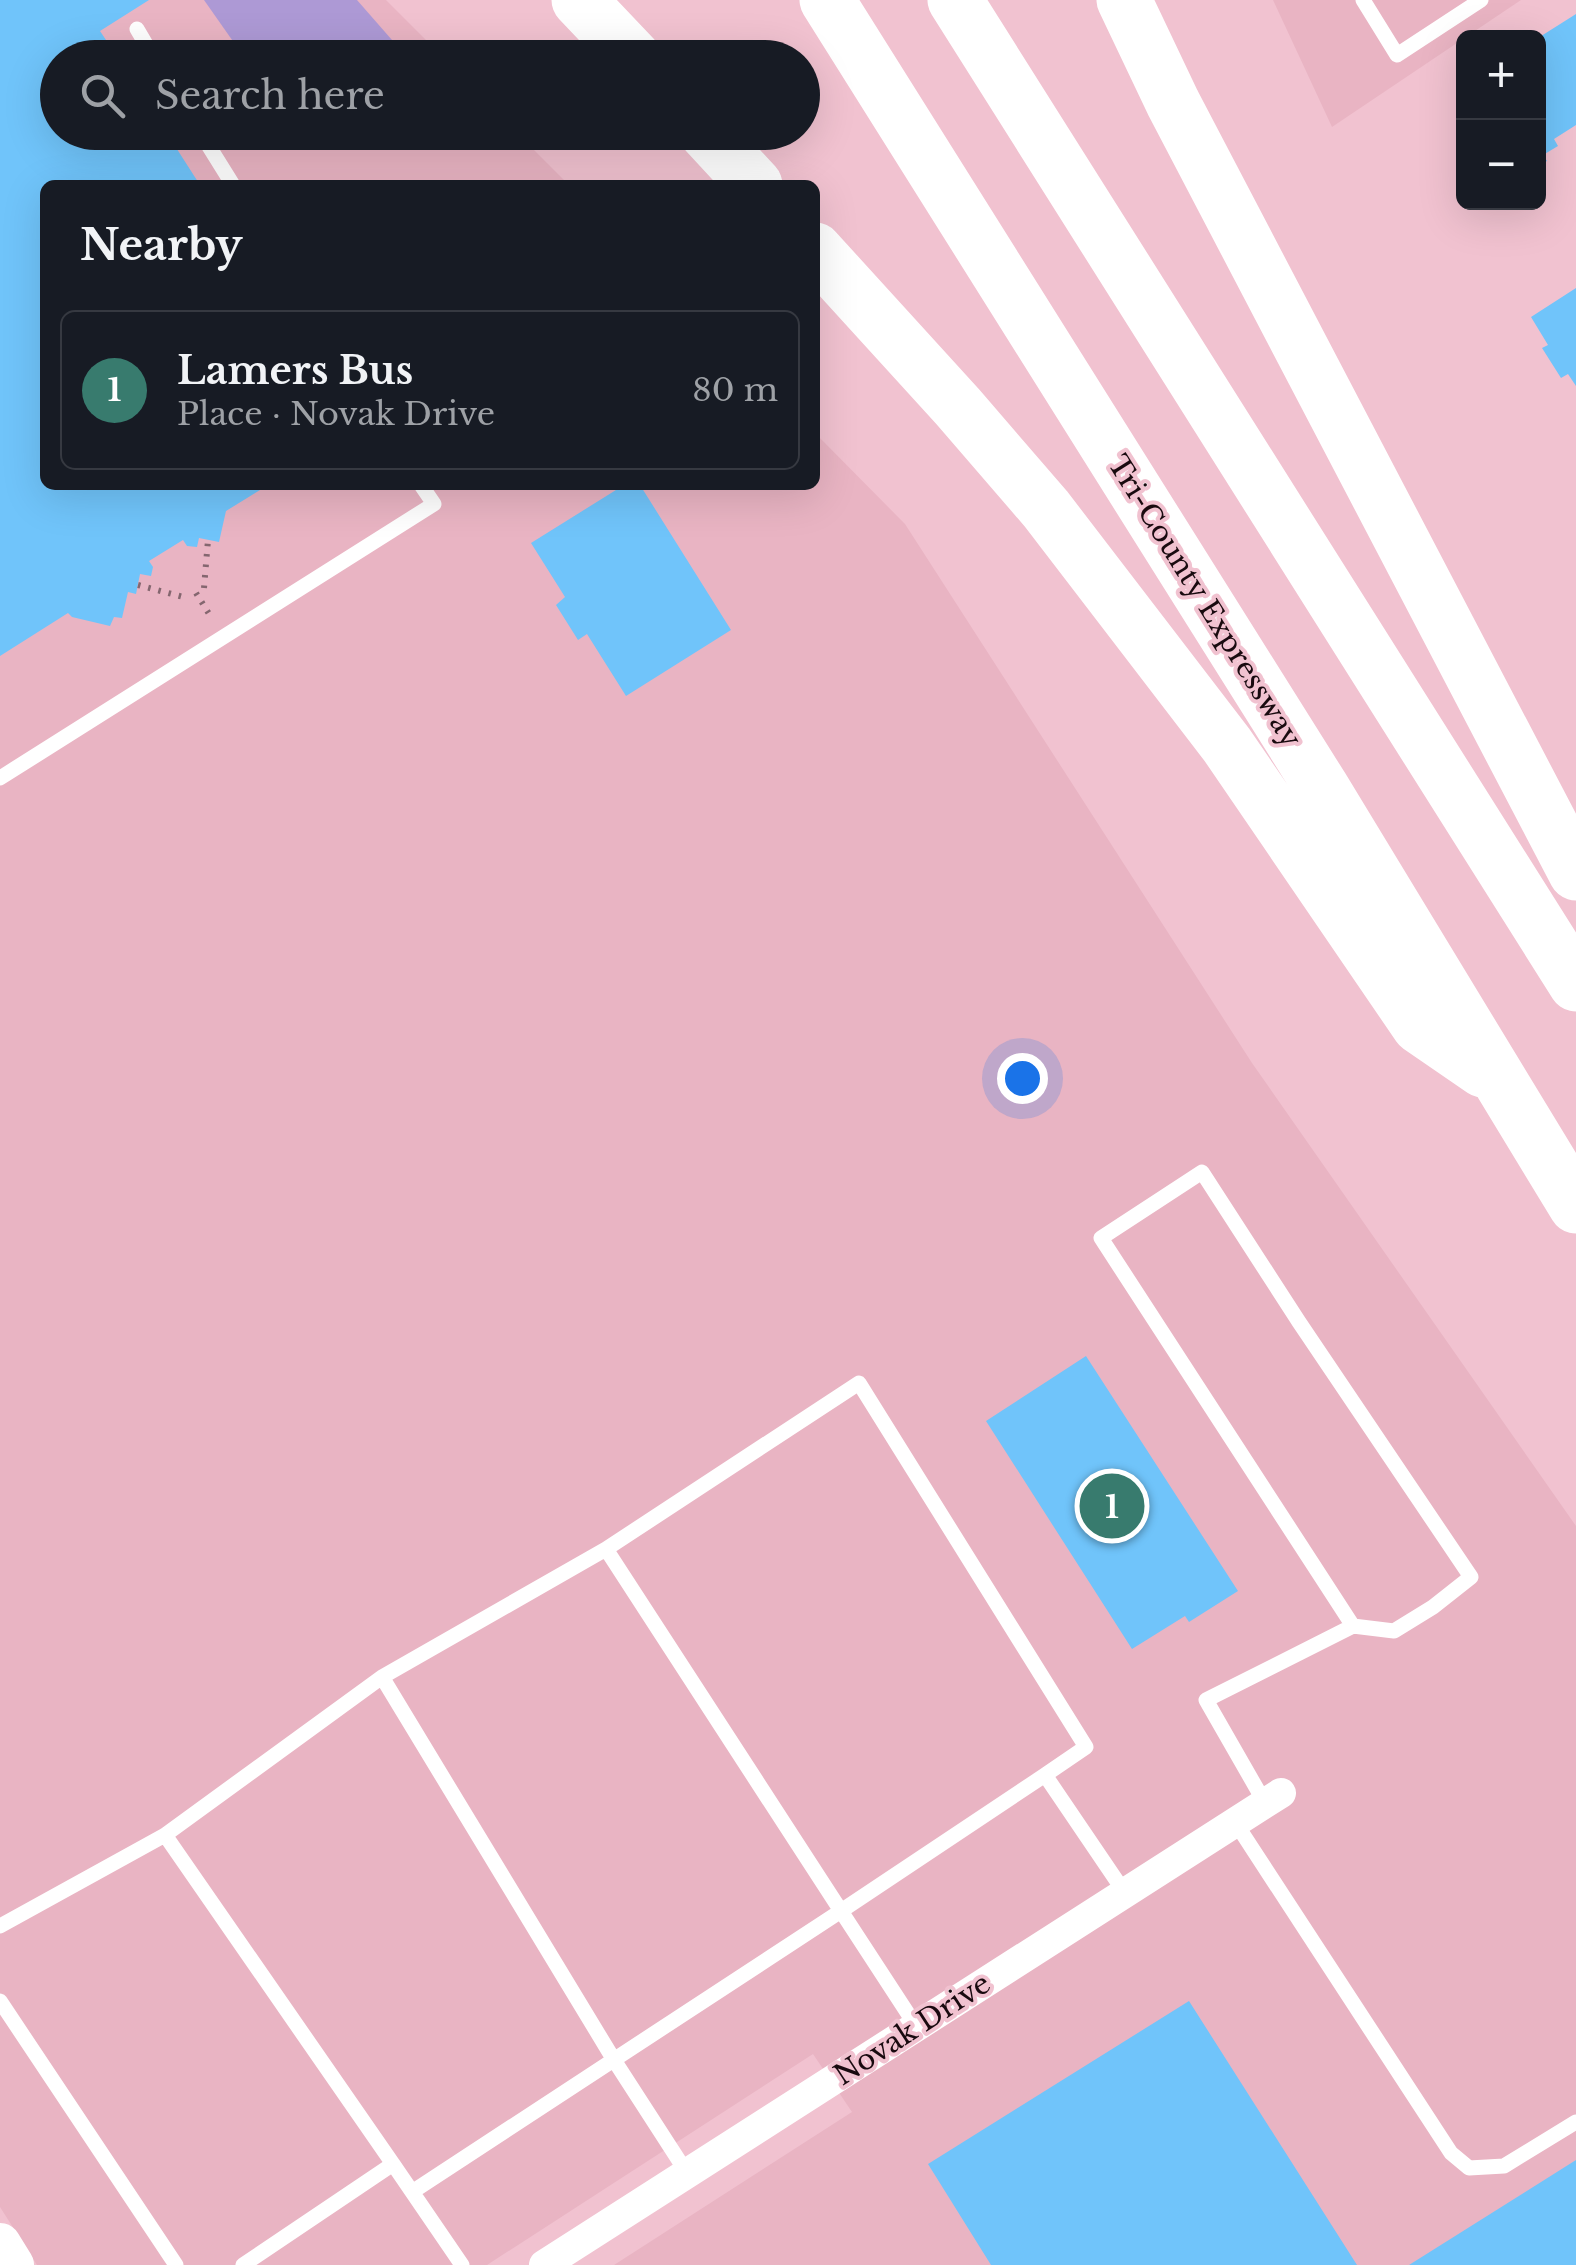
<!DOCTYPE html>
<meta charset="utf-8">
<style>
:root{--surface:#171b24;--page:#242831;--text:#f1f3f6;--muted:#9ea1a6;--line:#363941;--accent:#387b6e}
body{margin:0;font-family:"Libre Baskerville",serif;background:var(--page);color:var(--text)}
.controls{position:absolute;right:30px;top:30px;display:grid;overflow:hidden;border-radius:15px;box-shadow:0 10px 40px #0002}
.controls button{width:90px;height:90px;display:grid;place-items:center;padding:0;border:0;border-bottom:2px solid var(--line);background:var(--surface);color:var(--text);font:50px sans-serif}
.you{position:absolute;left:1022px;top:1078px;width:35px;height:35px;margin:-25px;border:8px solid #fff;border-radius:50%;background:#1a73e8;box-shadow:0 0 0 15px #1a73e833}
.badge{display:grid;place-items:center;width:65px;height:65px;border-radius:50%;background:var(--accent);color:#fff;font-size:32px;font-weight:700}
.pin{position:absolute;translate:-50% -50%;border:5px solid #fff;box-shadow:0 2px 10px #0006}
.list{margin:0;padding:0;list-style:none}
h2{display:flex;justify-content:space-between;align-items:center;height:130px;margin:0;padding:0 40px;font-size:42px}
h2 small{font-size:32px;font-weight:400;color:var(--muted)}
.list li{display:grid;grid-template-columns:65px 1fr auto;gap:30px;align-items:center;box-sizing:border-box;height:160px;margin:0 20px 20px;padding:0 20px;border:2px solid var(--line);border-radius:15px}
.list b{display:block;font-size:38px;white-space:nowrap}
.list p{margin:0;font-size:32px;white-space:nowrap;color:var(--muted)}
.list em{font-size:32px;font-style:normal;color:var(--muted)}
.icon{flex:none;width:55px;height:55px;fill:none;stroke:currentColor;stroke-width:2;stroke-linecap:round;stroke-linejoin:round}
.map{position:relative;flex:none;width:1576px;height:2265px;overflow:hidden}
.search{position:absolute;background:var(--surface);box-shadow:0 10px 40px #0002;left:40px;top:40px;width:780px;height:110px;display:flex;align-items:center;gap:25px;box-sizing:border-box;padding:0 35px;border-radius:55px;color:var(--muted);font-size:38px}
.panel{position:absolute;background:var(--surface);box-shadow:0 10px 40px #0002;left:40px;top:180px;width:780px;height:310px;border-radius:15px}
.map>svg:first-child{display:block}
</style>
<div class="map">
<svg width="1576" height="2265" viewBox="0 0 1576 2265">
<rect width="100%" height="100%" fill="#f1c2d0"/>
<path fill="#e9b4c3" d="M 0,0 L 386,0 L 443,57 L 58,58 L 58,132 L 517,133 L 569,185 L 45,185 L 45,485 L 815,485 L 815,433 L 905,524 L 1252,1063 L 1576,1526 L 1576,2265 L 614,2265 L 852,2112 L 813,2054 L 487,2265 L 37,2265 L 0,2207 Z
M 1273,0 L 1521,0 L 1332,127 Z"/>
<path fill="#ad99d5" d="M 204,0 L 357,0 L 399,48 L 386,57 L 244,57 Z"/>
<path fill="#70c4fa" d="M 0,0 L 149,0 L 100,31 L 118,58 L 58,58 L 58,132 L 166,132 L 200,185 L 45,185 L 45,485 L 268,485 L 226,511 L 219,542 L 199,538 L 197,547 L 187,546 L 183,540 L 149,561 L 153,567 L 151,576 L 140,574 L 136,594 L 128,592 L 122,618 L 114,617 L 110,626 L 72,617 L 68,613 L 0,656 Z
M 1576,14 L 1576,125 L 1554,139 L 1558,146 L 1543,155 L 1547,161 L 1538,166 L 1538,38 Z
M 1576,288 L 1576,386 L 1568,374 L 1561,378 L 1542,348 L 1548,345 L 1531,317 Z
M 624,485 L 640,485 L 731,630 L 626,696 L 587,634 L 578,640 L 556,605 L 565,597 L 531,543 Z
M 1086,1356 L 1238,1591 L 1189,1622 L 1185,1616 L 1132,1649 L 986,1421 Z
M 1189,2001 L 1357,2265 L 991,2265 L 928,2164 Z
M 1576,2160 L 1576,2265 L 1409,2265 Z"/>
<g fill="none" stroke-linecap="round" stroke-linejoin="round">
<path stroke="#84666f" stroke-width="6" stroke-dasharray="2.5 8" stroke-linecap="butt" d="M 138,585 L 187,598
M 204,588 L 208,540
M 196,593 L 211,617"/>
<path stroke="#fff" stroke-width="15" d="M 1363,0 L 1397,55 L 1481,0
M 137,29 L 154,58
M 200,132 L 233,185
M 0,778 L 434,504 L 421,485
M 606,1549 L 841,1911 L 1045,1775
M 382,1677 L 614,2060 L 687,2173
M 1265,1803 L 1206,1700 L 1353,1626 L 1394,1631 L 1433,1607 L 1471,1577 L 1299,1322 L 1202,1172 L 1101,1238 L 1353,1626
M 1235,1822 L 1451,2153 L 1469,2168 L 1504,2166 L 1576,2122
M 165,1835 L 393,2164
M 0,1926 L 165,1835 L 382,1677 L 606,1549 L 859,1383 L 1086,1747 L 1045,1775 L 1125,1893
M 0,2001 L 176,2265
M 412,2192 L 841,1911 L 916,2026
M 243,2265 L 393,2164 L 462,2265"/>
<path stroke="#fff" stroke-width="30" d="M 544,2265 L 1281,1793"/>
<path stroke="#fff" stroke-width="42" d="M 0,2244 L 13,2265"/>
<path stroke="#fff" stroke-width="55" d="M 579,0 L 634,58
M 827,0 L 1322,788 L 1576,1206
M 955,0 L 1576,984
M 1124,0 L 1173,103 L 1576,873
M 706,132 L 755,185
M 815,250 L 958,407 L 1046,509 L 1227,745 L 1419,1026 L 1483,1070"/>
</g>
<g text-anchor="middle" stroke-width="8" stroke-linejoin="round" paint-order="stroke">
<g font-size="28" fill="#190a0f" stroke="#f1c2d0">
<text transform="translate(1205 601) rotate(58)" y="10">Tri-County Expressway</text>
<text transform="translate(912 2029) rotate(-33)" y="10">Novak Drive</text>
</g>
</g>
</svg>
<div class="controls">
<button>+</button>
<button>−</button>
</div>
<div class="you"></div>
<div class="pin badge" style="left:1112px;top:1506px">1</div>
<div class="search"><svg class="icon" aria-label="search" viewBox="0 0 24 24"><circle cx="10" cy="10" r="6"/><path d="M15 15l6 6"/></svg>Search here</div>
<section class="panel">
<h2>Nearby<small></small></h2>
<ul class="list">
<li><span class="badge">1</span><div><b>Lamers Bus</b><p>Place · Novak Drive</p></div><em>80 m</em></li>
</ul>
</section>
</div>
